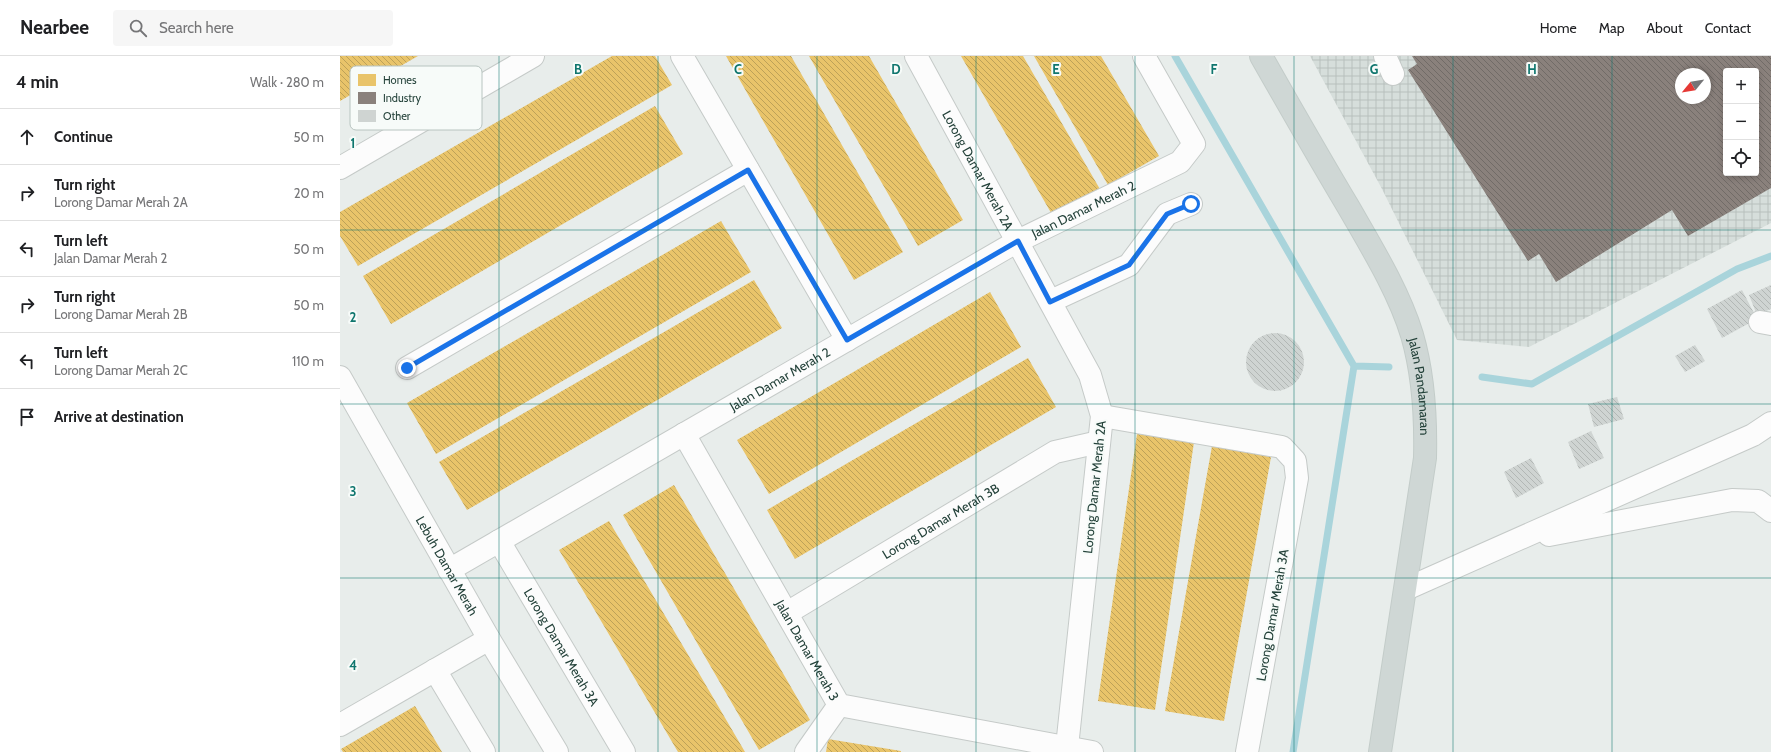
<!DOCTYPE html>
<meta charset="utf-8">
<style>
:root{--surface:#fff;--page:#f6f6f6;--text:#202124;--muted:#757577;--line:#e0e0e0}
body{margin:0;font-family:Cabin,sans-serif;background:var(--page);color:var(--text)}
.controls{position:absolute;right:12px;top:12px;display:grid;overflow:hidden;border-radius:4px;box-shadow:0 2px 6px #0003}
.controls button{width:36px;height:36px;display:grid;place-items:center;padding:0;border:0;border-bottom:1px solid var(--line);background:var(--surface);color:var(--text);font:20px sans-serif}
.compass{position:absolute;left:1335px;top:12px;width:36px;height:36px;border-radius:50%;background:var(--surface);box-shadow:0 2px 6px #0003;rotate:240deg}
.stop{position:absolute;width:12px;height:12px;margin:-9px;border:3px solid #1a73e8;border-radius:50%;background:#fff}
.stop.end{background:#1a73e8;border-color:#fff;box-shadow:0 1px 4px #0008}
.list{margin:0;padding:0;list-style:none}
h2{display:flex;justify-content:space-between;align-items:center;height:52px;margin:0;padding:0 16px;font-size:17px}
h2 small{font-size:13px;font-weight:400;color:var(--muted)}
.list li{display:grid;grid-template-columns:26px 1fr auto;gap:12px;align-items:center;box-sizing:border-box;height:56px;padding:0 16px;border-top:1px solid var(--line)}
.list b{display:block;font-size:15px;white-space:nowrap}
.list p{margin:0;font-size:13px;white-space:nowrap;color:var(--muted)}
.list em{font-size:13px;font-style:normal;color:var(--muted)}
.icon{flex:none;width:22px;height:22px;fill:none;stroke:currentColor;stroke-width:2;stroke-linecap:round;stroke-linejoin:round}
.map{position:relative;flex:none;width:1431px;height:696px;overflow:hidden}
header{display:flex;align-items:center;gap:24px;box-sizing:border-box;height:56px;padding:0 20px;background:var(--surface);border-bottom:1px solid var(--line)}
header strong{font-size:19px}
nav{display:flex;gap:22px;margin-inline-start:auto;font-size:14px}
.search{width:280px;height:36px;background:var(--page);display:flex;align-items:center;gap:10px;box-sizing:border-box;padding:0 14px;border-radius:4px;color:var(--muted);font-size:15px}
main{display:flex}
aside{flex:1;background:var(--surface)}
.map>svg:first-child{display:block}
</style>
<header>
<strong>Nearbee</strong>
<div class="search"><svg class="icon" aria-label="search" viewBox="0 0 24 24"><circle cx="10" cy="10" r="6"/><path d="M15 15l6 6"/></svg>Search here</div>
<nav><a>Home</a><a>Map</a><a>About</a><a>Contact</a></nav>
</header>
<main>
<aside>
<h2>4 min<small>Walk · 280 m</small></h2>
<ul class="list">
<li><svg class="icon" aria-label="ahead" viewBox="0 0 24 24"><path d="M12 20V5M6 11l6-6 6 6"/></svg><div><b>Continue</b></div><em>50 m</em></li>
<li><svg class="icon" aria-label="right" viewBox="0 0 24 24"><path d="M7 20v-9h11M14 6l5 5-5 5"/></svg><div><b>Turn right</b><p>Lorong Damar Merah 2A</p></div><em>20 m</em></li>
<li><svg class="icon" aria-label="left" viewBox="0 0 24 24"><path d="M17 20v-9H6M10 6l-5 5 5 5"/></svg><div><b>Turn left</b><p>Jalan Damar Merah 2</p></div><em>50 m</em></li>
<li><svg class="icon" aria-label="right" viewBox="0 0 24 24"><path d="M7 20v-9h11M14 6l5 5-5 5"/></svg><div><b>Turn right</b><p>Lorong Damar Merah 2B</p></div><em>50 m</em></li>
<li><svg class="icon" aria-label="left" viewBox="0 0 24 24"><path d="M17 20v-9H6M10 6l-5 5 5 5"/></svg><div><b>Turn left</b><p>Lorong Damar Merah 2C</p></div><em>110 m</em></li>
<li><svg class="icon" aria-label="arrive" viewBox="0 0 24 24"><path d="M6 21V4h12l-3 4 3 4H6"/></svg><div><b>Arrive at destination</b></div></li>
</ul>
</aside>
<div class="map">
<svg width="1431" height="696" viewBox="0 0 1431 696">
<defs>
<pattern id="industrial-grid" width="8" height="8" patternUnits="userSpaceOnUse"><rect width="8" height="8" fill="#d6dedb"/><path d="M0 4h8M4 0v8" fill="none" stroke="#b8c0bd"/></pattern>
<pattern id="homes-back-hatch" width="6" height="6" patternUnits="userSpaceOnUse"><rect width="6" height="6" fill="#e9c46a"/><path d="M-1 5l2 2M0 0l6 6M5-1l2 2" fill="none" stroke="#bda158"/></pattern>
<pattern id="industry-back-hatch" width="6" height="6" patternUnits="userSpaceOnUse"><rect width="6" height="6" fill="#8a817c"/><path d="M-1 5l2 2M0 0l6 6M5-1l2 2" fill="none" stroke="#716b67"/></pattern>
<pattern id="building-back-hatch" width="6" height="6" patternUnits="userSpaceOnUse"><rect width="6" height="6" fill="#cfd4d2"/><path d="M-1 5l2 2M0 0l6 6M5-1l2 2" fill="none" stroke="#b2b7b5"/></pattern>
</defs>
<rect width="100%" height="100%" fill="#e8edeb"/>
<path fill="url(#industrial-grid)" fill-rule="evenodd" d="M 970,0 L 1431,0 L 1431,167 L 1189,291 L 1117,284 L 1042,133 ZM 1386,15 L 1416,15 L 1416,117 L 1386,117 ZM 1341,18 L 1365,18 L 1365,42 L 1341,42 Z"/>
<path fill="url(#homes-back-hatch)" d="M 0,0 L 78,0 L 0,45 Z
M 272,0 L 315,0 L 332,29 L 18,210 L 0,180 L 0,156 Z
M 386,0 L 451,0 L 563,196 L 514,224 Z
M 469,0 L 529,0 L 623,164 L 578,190 Z
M 621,0 L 683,0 L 761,135 L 714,162 Z
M 694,0 L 761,0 L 819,100 L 768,129 Z
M 315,50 L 343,98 L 51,268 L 23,220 Z
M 381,165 L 411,216 L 96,398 L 67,347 Z
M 414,224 L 442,272 L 127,454 L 99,406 Z
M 650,236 L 681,291 L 429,438 L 397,384 Z
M 688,302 L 716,351 L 455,503 L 427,454 Z
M 797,378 L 854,386 L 815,654 L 758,645 Z
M 872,390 L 931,401 L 884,665 L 825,655 Z
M 334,429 L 470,664 L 419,694 L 283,459 Z
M 269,465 L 350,602 L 405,696 L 338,696 L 254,553 L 219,494 Z
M 75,650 L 102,696 L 3,696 L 1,693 Z
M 488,683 L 561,695 L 561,696 L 486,696 Z"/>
<path fill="url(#industry-back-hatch)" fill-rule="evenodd" d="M 1072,0 L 1431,0 L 1431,132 L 1348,180 L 1332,154 L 1216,226 L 1199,198 L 1188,205 L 1068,14 L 1077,8 ZM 1386,15 L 1416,15 L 1416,117 L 1386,117 ZM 1341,18 L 1365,18 L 1365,42 L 1341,42 Z"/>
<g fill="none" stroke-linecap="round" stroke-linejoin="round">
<path stroke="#a9d4db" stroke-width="7" d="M 835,0 L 1014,310 L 953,696
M 1014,310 L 1049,311
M 1142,321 L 1192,328 L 1397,213 L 1431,200"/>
</g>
<path fill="url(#building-back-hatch)" d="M 1431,229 L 1431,253 L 1417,259 L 1409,239 Z
M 1402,234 L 1417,263 L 1382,282 L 1367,253 Z
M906 306a29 29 0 1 1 58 0a29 29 0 1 1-58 0Z
M 1355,289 L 1365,305 L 1345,316 L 1335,300 Z
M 1277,341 L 1284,363 L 1254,371 L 1248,348 Z
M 1251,375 L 1264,402 L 1239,413 L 1228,386 Z
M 1191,402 L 1204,427 L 1176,442 L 1164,416 Z"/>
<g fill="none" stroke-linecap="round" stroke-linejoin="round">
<g stroke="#c5cac8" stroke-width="24">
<g id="minor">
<path d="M 342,0 L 507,284"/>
<path id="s1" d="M 576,0 L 750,319 L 762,360 L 727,691"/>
<path d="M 1045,0 L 1053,18"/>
<path d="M 0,112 L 193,0"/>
<path d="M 711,245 L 789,209 L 827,158 L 851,148"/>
<path d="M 1420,266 L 1431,268"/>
<path d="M 67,312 L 408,114"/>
<path id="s2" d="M 0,321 L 149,583 L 217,696"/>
<path d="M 762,360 L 942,391 L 955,405 L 957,422 L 907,696"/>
<path id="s3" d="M 344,378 L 499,649 L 752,696"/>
<path d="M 1209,479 L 1392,444 L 1418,445 L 1431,455"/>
<path id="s4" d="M 159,485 L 284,696"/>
<path id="s5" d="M 109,514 L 678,185 L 840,106 L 854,88 L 804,0"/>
<path d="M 1066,533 L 1413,379 L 1431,367"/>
<path id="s6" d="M 447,557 L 715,396 L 759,386"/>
<path d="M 95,614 L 144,696"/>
<path d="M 0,669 L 149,583"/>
<path d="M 466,696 L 499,649"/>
</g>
</g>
<g stroke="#c3ccc9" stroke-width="24">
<g id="major">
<path id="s7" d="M 921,0 C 950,51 979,102 1009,152 C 1032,192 1059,236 1072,279 C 1084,320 1086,361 1085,402 L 1040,696"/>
</g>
</g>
<use href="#minor" stroke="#fcfcfc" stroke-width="22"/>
<use href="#major" stroke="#cfd7d5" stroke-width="22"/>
</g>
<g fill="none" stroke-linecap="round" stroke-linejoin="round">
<path stroke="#1a73e8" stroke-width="5" d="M 67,312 L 408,114 L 507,284 L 678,185 L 710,246 L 789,209 L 827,158 L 851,148"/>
</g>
<path fill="none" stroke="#0f766e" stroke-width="1" stroke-opacity="0.55" d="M 159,0 L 159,696M 318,0 L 318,696M 477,0 L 477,696M 636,0 L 636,696M 795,0 L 795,696M 954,0 L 954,696M 1113,0 L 1113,696M 1272,0 L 1272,696M 0,174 L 1431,174M 0,348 L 1431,348M 0,522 L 1431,522"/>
<g text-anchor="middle" stroke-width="4" stroke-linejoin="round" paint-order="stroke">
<g font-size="13" fill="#24423a" stroke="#f7fbf9">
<text dy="5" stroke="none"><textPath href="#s1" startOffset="130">Lorong Damar Merah 2A</textPath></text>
<text dy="5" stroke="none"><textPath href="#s5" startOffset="730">Jalan Damar Merah 2</textPath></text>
<text dy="5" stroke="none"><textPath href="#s5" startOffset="382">Jalan Damar Merah 2</textPath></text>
<text dy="5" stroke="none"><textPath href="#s7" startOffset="370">Jalan Pandamaran</textPath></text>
<text transform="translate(754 431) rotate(-84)" y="5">Lorong Damar Merah 2A</text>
<text dy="5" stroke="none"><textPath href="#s6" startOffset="179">Lorong Damar Merah 3B</textPath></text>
<text dy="5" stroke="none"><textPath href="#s2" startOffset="217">Lebuh Damar Merah</textPath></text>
<text transform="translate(932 559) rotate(-80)" y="5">Lorong Damar Merah 3A</text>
<text dy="5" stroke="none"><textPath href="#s4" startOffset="123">Lorong Damar Merah 3A</textPath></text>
<text dy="5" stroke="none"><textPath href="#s3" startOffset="249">Jalan Damar Merah 3</textPath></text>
</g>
</g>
<rect x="10" y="10" width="132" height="64" rx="6" fill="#f7fbf9" stroke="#b8c4c0" stroke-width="1"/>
<rect x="18" y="18" width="18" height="12" fill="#e9c46a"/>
<rect x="18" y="36" width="18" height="12" fill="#8a817c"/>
<rect x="18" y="54" width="18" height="12" fill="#cfd4d2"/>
<g font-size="11" fill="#24423a">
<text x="43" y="28">Homes</text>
<text x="43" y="46">Industry</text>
<text x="43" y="64">Other</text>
</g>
<g font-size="13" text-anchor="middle" font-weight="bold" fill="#0f766e" stroke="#f7fbf9" stroke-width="4" stroke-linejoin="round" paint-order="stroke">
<text x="238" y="18">B</text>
<text x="398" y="18">C</text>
<text x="556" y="18">D</text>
<text x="716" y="18">E</text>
<text x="874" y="18">F</text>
<text x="1034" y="18">G</text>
<text x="1192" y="18">H</text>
<text x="13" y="92">1</text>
<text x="13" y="266">2</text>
<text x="13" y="440">3</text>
<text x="13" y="614">4</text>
</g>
</svg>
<div class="controls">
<button>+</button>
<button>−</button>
<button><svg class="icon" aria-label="locate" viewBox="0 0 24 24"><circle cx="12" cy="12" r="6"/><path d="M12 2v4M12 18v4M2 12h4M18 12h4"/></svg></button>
</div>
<svg class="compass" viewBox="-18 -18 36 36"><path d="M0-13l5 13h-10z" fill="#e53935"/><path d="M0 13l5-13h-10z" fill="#757577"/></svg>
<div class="stop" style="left:851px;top:148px"></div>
<div class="stop end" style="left:67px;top:312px"></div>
</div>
</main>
